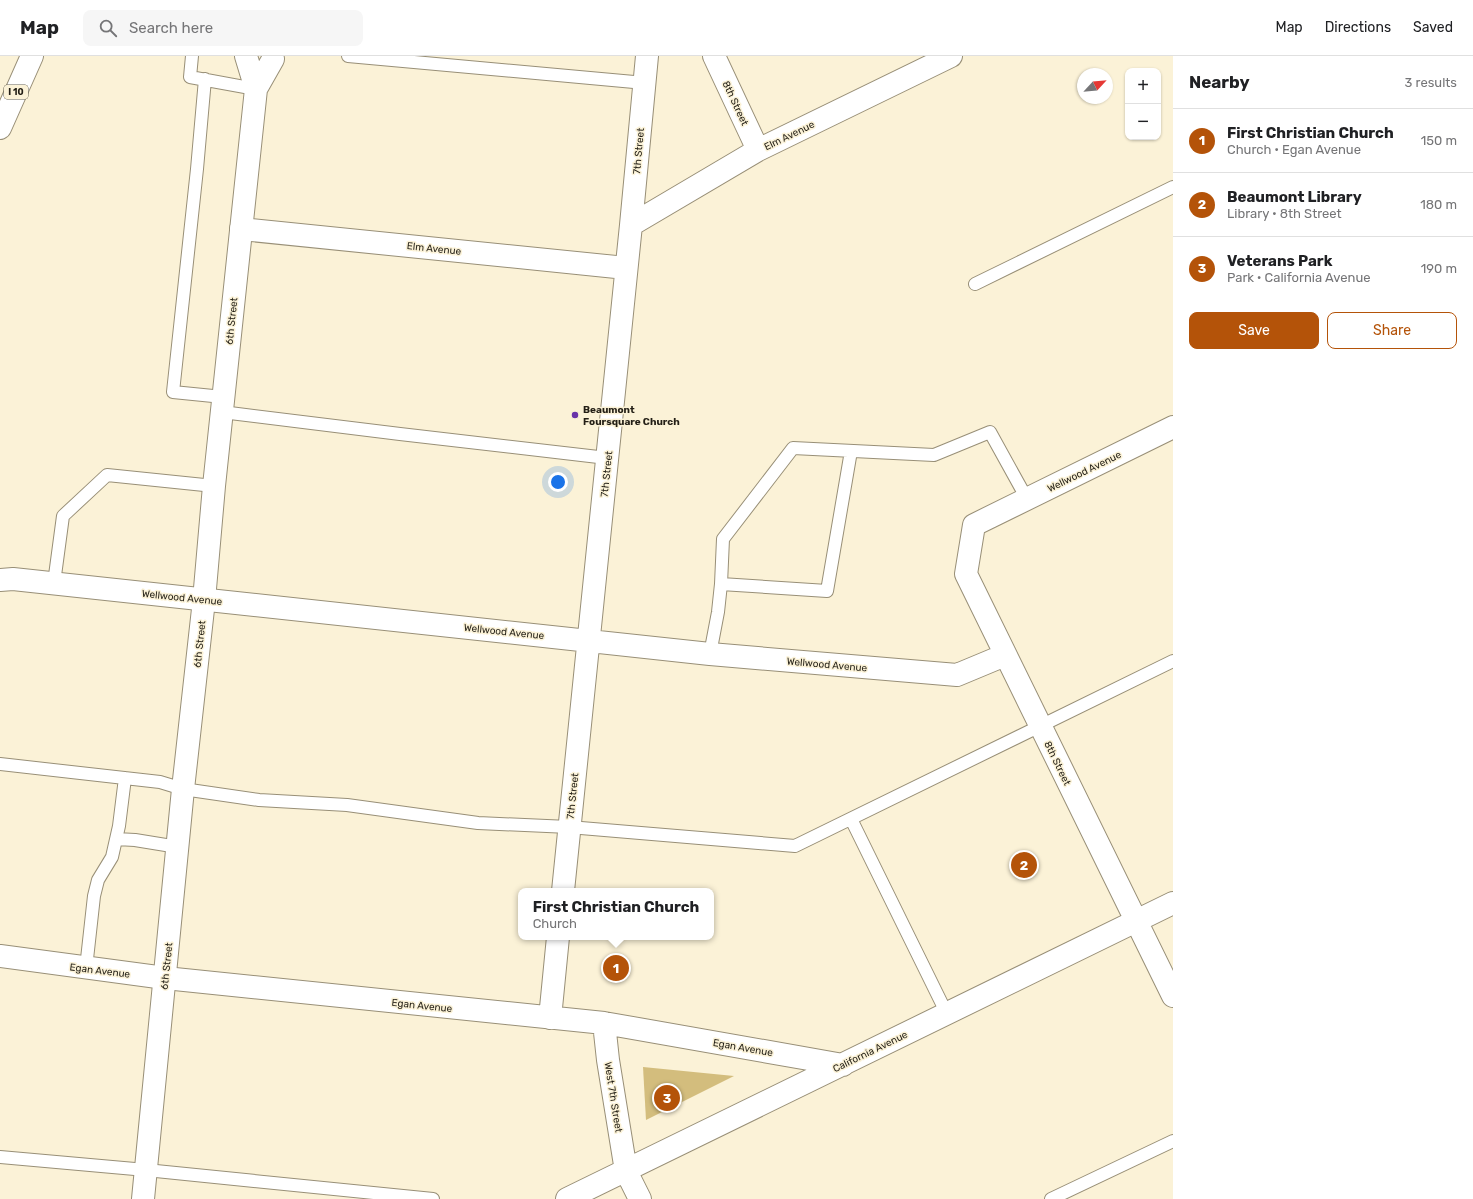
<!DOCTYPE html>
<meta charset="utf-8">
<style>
:root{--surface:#fff;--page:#f6f6f6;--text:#202124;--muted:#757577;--line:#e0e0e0;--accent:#b45309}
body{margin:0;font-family:Rubik,sans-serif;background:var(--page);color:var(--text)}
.controls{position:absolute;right:12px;top:12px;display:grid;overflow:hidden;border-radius:8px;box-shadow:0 1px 3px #0004}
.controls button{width:36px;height:36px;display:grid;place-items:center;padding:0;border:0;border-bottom:1px solid var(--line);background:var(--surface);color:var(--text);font:20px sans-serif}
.compass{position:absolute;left:1077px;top:12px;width:36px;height:36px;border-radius:50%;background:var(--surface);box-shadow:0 1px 3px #0004;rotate:64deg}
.you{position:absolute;left:558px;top:426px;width:14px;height:14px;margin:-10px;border:3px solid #fff;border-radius:50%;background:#1a73e8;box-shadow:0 0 0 6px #1a73e833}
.badge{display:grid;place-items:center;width:26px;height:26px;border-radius:50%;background:var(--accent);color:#fff;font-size:13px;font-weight:700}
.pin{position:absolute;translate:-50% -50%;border:2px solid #fff;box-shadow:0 1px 4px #0006}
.popup{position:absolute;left:518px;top:832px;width:196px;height:52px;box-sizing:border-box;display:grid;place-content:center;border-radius:8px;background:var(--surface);filter:drop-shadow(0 1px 3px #0005);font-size:13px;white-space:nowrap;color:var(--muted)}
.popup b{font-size:15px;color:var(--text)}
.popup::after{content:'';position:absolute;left:50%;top:100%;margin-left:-8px;border:8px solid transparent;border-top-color:var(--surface)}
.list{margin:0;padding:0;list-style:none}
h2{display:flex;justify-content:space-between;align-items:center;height:52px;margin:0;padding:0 16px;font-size:17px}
h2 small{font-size:13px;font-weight:400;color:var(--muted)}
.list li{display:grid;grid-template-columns:26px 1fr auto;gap:12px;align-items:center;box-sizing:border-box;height:64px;padding:0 16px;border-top:1px solid var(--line)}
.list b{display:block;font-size:15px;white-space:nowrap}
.list p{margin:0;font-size:13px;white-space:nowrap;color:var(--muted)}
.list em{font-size:13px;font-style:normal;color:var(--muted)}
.actions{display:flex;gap:8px;padding:12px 16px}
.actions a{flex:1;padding:9px 0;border:1px solid var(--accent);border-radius:8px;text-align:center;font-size:14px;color:var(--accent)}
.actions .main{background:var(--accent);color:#fff}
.icon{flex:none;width:22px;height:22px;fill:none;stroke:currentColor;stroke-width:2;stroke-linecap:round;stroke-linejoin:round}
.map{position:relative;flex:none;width:1173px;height:1143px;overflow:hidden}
header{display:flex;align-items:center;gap:24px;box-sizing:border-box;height:56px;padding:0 20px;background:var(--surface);border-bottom:1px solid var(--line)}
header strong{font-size:19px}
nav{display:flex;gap:22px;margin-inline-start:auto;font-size:14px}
.search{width:280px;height:36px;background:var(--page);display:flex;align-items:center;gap:10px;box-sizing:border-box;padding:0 14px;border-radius:8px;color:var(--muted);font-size:15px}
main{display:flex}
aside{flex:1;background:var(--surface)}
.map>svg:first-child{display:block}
</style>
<header>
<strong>Map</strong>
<div class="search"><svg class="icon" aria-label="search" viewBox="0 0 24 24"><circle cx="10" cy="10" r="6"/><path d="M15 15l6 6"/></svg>Search here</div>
<nav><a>Map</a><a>Directions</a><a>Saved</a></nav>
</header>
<main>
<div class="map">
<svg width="1173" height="1143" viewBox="0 0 1173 1143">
<rect width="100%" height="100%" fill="#fbf2d7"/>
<path fill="#d3bd7d" d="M 643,1011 L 734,1020 L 646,1064 Z"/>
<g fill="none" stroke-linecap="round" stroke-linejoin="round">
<g stroke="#988f77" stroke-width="14">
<path id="service" d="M 192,0 L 190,21 L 256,33
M 348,0 L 645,27
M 205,23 L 197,113 L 173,336 L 223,341
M 975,228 L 1173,131
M 222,356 L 400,378 L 607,402
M 851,395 L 827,535 L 721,528 L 723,483 L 793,392 L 934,399 L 990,376 L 1027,443
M 54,527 L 63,460 L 107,419 L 214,430
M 710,598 L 718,556 L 721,528
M 0,708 L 160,726 L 183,733 L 259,744 L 347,749 L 478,767 L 569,771 L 795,790 L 1173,605
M 851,763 L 947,958
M 116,783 L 135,784 L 178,791
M 86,912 L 94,840 L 98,824 L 112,801 L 119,770 L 125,722
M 0,1101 L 146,1114 L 433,1143
M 1051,1143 L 1173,1085"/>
</g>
<g stroke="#988f77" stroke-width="24">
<path id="minor" d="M 714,0 L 758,94
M 631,169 L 758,94 L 951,0
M 241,173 L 626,212
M 1173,371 L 974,469 L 966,518 L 1173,940
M 0,524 L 13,523 L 710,598 L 957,619 L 1005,599
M 563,835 L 631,169 L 647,0
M 0,900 L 165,922 L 604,967 L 843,1009
M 550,962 L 558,881
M 604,967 L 608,1004 L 626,1115 L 640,1143
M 567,1143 L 1173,847"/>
</g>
<g stroke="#988f77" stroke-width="24">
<path id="primary" d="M 256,33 L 273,3
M 143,1143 L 183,733 L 204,544 L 214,430 L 256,33 L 246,0"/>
</g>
<g stroke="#988f77" stroke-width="24">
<path id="motorway" d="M 0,72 L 32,0"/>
</g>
<use href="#service" stroke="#fff" stroke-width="12"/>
<use href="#minor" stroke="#fff" stroke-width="22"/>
<use href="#primary" stroke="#fff" stroke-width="22"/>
<use href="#motorway" stroke="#fff" stroke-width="22"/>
</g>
<circle fill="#6932a9" stroke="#fbf2d7" stroke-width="1.5" cx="575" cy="359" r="4"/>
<g text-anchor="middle" stroke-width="3" stroke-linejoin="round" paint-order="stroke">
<rect fill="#fbf2d7" stroke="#635e4f" stroke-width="1" x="4" y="29" width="24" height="14" rx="3"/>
<g font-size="9" font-weight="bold" fill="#221e15">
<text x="16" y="39">I 10</text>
</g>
<g font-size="10" fill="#221e15" stroke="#fbf2d7">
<text transform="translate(736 47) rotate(65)" y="4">8th Street</text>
<text transform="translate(789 79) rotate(-26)" y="4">Elm Avenue</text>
<text transform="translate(638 95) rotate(-85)" y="4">7th Street</text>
<text transform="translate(434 192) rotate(6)" y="4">Elm Avenue</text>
<text transform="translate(231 265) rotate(-84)" y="4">6th Street</text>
<text transform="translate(1084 415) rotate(-26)" y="4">Wellwood Avenue</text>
<text transform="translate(606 418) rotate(-84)" y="4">7th Street</text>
<text transform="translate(182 541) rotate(6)" y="4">Wellwood Avenue</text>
<text transform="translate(504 575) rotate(6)" y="4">Wellwood Avenue</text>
<text transform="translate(199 588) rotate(-84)" y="4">6th Street</text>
<text transform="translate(827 608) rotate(5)" y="4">Wellwood Avenue</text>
<text transform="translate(1058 707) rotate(64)" y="4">8th Street</text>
<text transform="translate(572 740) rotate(-84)" y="4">7th Street</text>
<text transform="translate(166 910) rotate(-84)" y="4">6th Street</text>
<text transform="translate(100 914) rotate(7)" y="4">Egan Avenue</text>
<text transform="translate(422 949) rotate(6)" y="4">Egan Avenue</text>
<text transform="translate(743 991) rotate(10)" y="4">Egan Avenue</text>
<text transform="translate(870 995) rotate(-26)" y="4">California Avenue</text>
<text transform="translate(614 1041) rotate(81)" y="4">West 7th Street</text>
</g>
<g font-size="10" font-weight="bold" fill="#221e15" stroke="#fbf2d7" text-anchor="start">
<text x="583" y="357">Beaumont<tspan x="583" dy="12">Foursquare Church</tspan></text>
</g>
</g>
</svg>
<div class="controls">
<button>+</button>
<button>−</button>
</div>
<svg class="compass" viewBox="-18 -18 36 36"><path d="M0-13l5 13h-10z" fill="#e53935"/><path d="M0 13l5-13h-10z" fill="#757577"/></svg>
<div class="you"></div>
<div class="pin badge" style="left:616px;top:912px">1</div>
<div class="popup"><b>First Christian Church</b>Church</div>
<div class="pin badge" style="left:1024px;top:809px">2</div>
<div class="pin badge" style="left:667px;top:1042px">3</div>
</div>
<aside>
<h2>Nearby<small>3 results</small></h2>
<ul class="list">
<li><span class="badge">1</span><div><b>First Christian Church</b><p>Church · Egan Avenue</p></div><em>150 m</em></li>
<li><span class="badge">2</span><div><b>Beaumont Library</b><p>Library · 8th Street</p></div><em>180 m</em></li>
<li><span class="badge">3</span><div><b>Veterans Park</b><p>Park · California Avenue</p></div><em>190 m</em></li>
</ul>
<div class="actions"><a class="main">Save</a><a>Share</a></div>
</aside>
</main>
